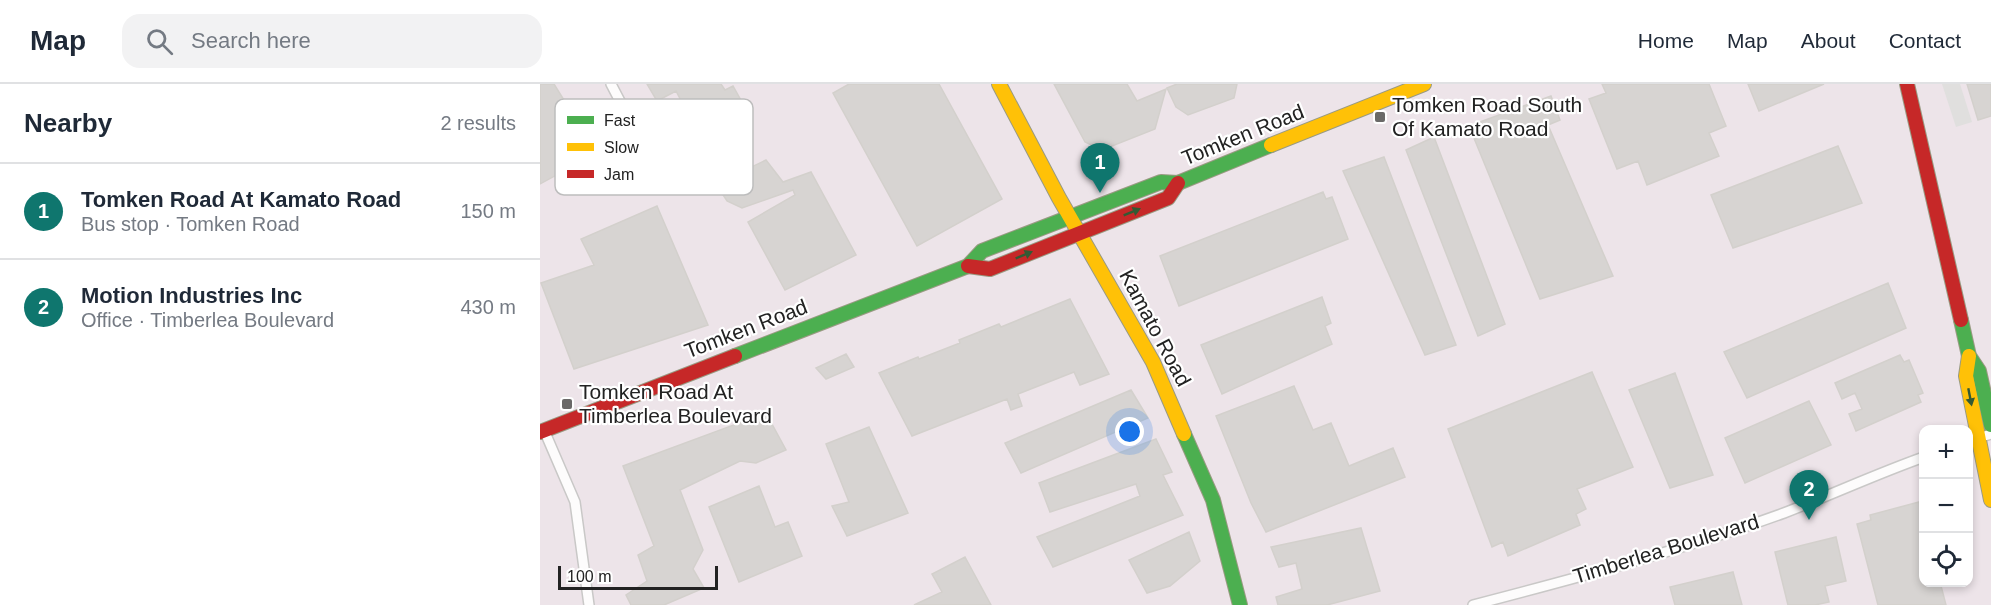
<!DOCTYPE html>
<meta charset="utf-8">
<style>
:root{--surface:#fff;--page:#f2f2f3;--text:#1f2937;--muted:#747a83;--line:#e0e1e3;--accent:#0f766e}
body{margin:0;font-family:Arial,sans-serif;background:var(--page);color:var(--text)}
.controls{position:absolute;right:18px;bottom:18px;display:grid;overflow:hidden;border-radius:12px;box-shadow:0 3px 9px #0003}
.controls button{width:54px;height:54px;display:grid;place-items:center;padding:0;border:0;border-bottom:2px solid var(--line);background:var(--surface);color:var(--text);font:30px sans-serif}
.scale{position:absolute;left:18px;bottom:15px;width:160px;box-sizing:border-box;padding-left:6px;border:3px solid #222;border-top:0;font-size:16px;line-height:21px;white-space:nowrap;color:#222;-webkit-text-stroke:4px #fff;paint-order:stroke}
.you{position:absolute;left:590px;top:348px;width:21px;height:21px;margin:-15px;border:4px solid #fff;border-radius:50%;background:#1a73e8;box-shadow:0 0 0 9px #1a73e833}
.badge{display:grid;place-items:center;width:39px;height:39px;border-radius:50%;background:var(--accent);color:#fff;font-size:20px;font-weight:700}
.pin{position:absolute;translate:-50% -50px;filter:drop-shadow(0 2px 3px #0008)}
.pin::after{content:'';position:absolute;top:32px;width:21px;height:18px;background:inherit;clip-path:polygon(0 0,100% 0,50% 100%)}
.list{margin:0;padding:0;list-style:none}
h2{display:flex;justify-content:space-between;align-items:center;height:78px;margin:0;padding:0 24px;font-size:26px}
h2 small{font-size:20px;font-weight:400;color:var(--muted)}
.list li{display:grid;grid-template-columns:39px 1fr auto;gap:18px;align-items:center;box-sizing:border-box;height:96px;padding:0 24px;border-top:2px solid var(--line)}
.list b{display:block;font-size:22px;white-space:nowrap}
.list p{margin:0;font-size:20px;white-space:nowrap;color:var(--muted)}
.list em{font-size:20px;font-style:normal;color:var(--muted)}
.icon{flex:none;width:33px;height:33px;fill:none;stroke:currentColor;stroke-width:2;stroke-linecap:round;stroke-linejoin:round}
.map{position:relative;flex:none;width:1451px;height:521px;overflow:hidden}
header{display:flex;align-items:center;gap:36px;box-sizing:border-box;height:84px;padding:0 30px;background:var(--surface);border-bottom:2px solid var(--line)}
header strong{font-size:28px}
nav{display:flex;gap:33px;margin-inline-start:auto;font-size:21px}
.search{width:420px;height:54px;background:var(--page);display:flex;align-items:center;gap:15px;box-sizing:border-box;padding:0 21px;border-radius:18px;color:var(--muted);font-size:22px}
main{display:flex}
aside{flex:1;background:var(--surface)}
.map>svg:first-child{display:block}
</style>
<header>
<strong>Map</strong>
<div class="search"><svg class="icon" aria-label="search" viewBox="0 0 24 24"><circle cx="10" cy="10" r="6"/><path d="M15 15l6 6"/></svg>Search here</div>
<nav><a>Home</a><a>Map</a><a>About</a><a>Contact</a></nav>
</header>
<main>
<aside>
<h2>Nearby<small>2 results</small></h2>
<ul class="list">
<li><span class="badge">1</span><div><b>Tomken Road At Kamato Road</b><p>Bus stop · Tomken Road</p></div><em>150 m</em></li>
<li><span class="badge">2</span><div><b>Motion Industries Inc</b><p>Office · Timberlea Boulevard</p></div><em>430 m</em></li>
</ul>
</aside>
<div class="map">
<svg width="1451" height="521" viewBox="0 0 1451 521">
<rect width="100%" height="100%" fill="#f0eeeb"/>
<path fill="#ede4e9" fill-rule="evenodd" d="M 0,0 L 1451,0 L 1451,521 L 0,521 ZM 1384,346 L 1428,346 L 1428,498 L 1384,498 Z"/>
<path fill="#e0dfde" d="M 1402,0 L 1420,0 L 1432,38 L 1416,43 Z"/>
<path fill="#d7d4d2" stroke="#d3d0cc" stroke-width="1.5" d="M 0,0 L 14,0 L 57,69 L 0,100 Z
M 107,0 L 181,0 L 185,6 L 193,2 L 207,27 L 204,29 L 209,36 L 174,55 L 170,50 L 161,55 L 136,7 L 117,17 Z
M 309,0 L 399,0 L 462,115 L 377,162 L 293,9 Z
M 514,0 L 587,0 L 597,17 L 626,5 L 615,45 L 562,66 L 545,58 Z
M 637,0 L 697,0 L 694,14 L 648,31 L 636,23 L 627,4 Z
M 1062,0 L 1169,0 L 1186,42 L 1169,49 L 1179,72 L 1107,101 L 1098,77 L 1077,85 L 1049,15 L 1066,9 Z
M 1208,0 L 1284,0 L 1219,27 Z
M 1427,0 L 1451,0 L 1451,32 L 1438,36 Z
M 1011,12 L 1020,36 L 1008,41 L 1073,192 L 1000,215 L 929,42 Z
M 894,53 L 965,240 L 938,252 L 866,66 Z
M 1298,62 L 1322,119 L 1193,164 L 1171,111 Z
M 844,73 L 916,261 L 885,271 L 803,87 Z
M 226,76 L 243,98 L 271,88 L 316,171 L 245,206 L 208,138 L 255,111 L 253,106 L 202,124 L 187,117 L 176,100 Z
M 783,108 L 786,115 L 792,113 L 808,155 L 639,222 L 620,172 Z
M 117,122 L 168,241 L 34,285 L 1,199 L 54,181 L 41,155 Z
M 1348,199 L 1366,244 L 1207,314 L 1184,268 Z
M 782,213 L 791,239 L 785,242 L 792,260 L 682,310 L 661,261 Z
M 530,215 L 569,290 L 540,301 L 534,288 L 478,310 L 482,322 L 471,326 L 467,315 L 372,352 L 339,289 L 378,273 L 379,275 L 420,259 L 419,256 L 459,240 L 461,243 Z
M 306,270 L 314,283 L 286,295 L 276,284 Z
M 1360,271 L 1364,278 L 1369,276 L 1383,309 L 1378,311 L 1381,318 L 1316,347 L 1309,330 L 1322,325 L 1315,309 L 1302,315 L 1295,299 Z
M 1052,288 L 1093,383 L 1037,405 L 1046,425 L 1036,430 L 1040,441 L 968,472 L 963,458 L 952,463 L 908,345 Z
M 1135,289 L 1173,391 L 1130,404 L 1089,306 Z
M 754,302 L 773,346 L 791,339 L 809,382 L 853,364 L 865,393 L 726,448 L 711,419 L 676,332 Z
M 591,306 L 608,334 L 481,389 L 465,359 Z
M 1269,317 L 1291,361 L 1205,399 L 1185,354 Z
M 226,329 L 246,366 L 216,379 L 200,377 L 140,406 L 163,466 L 153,485 L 164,504 L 124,521 L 91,521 L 86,511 L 107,497 L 98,471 L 114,462 L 83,382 Z
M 329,343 L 368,429 L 307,452 L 292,422 L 309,418 L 286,360 Z
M 616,355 L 632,388 L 623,391 L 643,431 L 513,483 L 497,453 L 600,412 L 596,400 L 510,428 L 499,399 Z
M 219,402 L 235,443 L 248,438 L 262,472 L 199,498 L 169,423 Z
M 1379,418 L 1383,437 L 1383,498 L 1400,498 L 1406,521 L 1338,521 L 1317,440 L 1331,436 L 1330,431 Z
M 821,444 L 840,507 L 787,521 L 738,521 L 736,513 L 762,505 L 756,479 L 739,483 L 731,463 Z
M 649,448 L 660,477 L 630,502 L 607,509 L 589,476 Z
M 1296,453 L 1306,497 L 1285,502 L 1289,518 L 1275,521 L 1248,521 L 1235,468 Z
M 425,473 L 451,521 L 374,521 L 402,508 L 392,490 Z
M 1193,488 L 1202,521 L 1135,521 L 1130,503 Z"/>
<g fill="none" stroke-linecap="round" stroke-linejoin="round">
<g stroke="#c9c8c7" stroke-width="12">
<path id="street" d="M 71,0 L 106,67
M 4,346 L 35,418 L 49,521
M 1428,357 L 1451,350
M 933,521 C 1037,494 1142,466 1244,429 C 1291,411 1336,390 1384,373"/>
</g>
<g stroke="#999a82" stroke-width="16">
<path id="fast" d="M 1421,236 L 1429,272 L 1439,287 L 1451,341
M 195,272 L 428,182 L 442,167 L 621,98 L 638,99 L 731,61
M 644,350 L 673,416 L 700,521"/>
</g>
<g stroke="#999a82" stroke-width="16">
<path id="slow" d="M 459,0 L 519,114 L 613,278 L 644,350
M 731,61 L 884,0
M 1429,272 L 1426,292 L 1451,416"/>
</g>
<g stroke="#999a82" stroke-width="16">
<path id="jam" d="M 1367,0 L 1421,236
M 428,182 L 450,185 L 628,114 L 638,99
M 0,348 L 195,272"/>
</g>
<use href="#street" stroke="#fdfcfc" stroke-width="9"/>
<use href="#fast" stroke="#4caf50" stroke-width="14"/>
<use href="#slow" stroke="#ffc107" stroke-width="14"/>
<use href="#jam" stroke="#c62828" stroke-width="14"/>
</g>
<defs><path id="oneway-solid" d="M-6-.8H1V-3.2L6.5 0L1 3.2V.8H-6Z" transform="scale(1.5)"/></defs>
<g fill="#335a34">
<use href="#oneway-solid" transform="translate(592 128) rotate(-22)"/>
<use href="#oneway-solid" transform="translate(484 171) rotate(-22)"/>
<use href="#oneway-solid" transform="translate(1430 313) rotate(79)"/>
</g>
<g fill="#6a6968" stroke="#fff" stroke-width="2">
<rect x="834" y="27" width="12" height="12" rx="3"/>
<rect x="21" y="314" width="12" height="12" rx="3"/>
</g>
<g text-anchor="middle" stroke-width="4.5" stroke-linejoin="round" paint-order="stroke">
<g font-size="21" fill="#222" stroke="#fff" text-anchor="start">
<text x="852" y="28">Tomken Road South<tspan x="852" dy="24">Of Kamato Road</tspan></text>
<text x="39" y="315">Tomken Road At<tspan x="39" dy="24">Timberlea Boulevard</tspan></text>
</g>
<g font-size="21" fill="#222" stroke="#fff">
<text transform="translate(703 51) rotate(-22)" y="7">Tomken Road</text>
<text transform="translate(615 244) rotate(62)" y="7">Kamato Road</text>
<text transform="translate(206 245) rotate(-21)" y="7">Tomken Road</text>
<text transform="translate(1126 465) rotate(-17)" y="7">Timberlea Boulevard</text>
</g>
</g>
<rect x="15" y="15" width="198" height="96" rx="9" fill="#fff" stroke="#bdbdbd" stroke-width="1.5"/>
<rect x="27" y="32" width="27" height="8" fill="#4caf50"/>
<rect x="27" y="59" width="27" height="8" fill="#ffc107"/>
<rect x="27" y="86" width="27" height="8" fill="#c62828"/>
<g font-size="16" fill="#222">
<text x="64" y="42">Fast</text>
<text x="64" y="69">Slow</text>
<text x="64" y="96">Jam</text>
</g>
</svg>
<div class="controls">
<button>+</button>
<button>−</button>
<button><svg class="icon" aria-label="locate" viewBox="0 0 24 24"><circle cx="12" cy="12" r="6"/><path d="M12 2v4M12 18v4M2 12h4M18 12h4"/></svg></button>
</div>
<div class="scale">100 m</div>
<div class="you"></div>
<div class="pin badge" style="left:560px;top:109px">1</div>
<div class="pin badge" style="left:1269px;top:436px">2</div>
</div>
</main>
